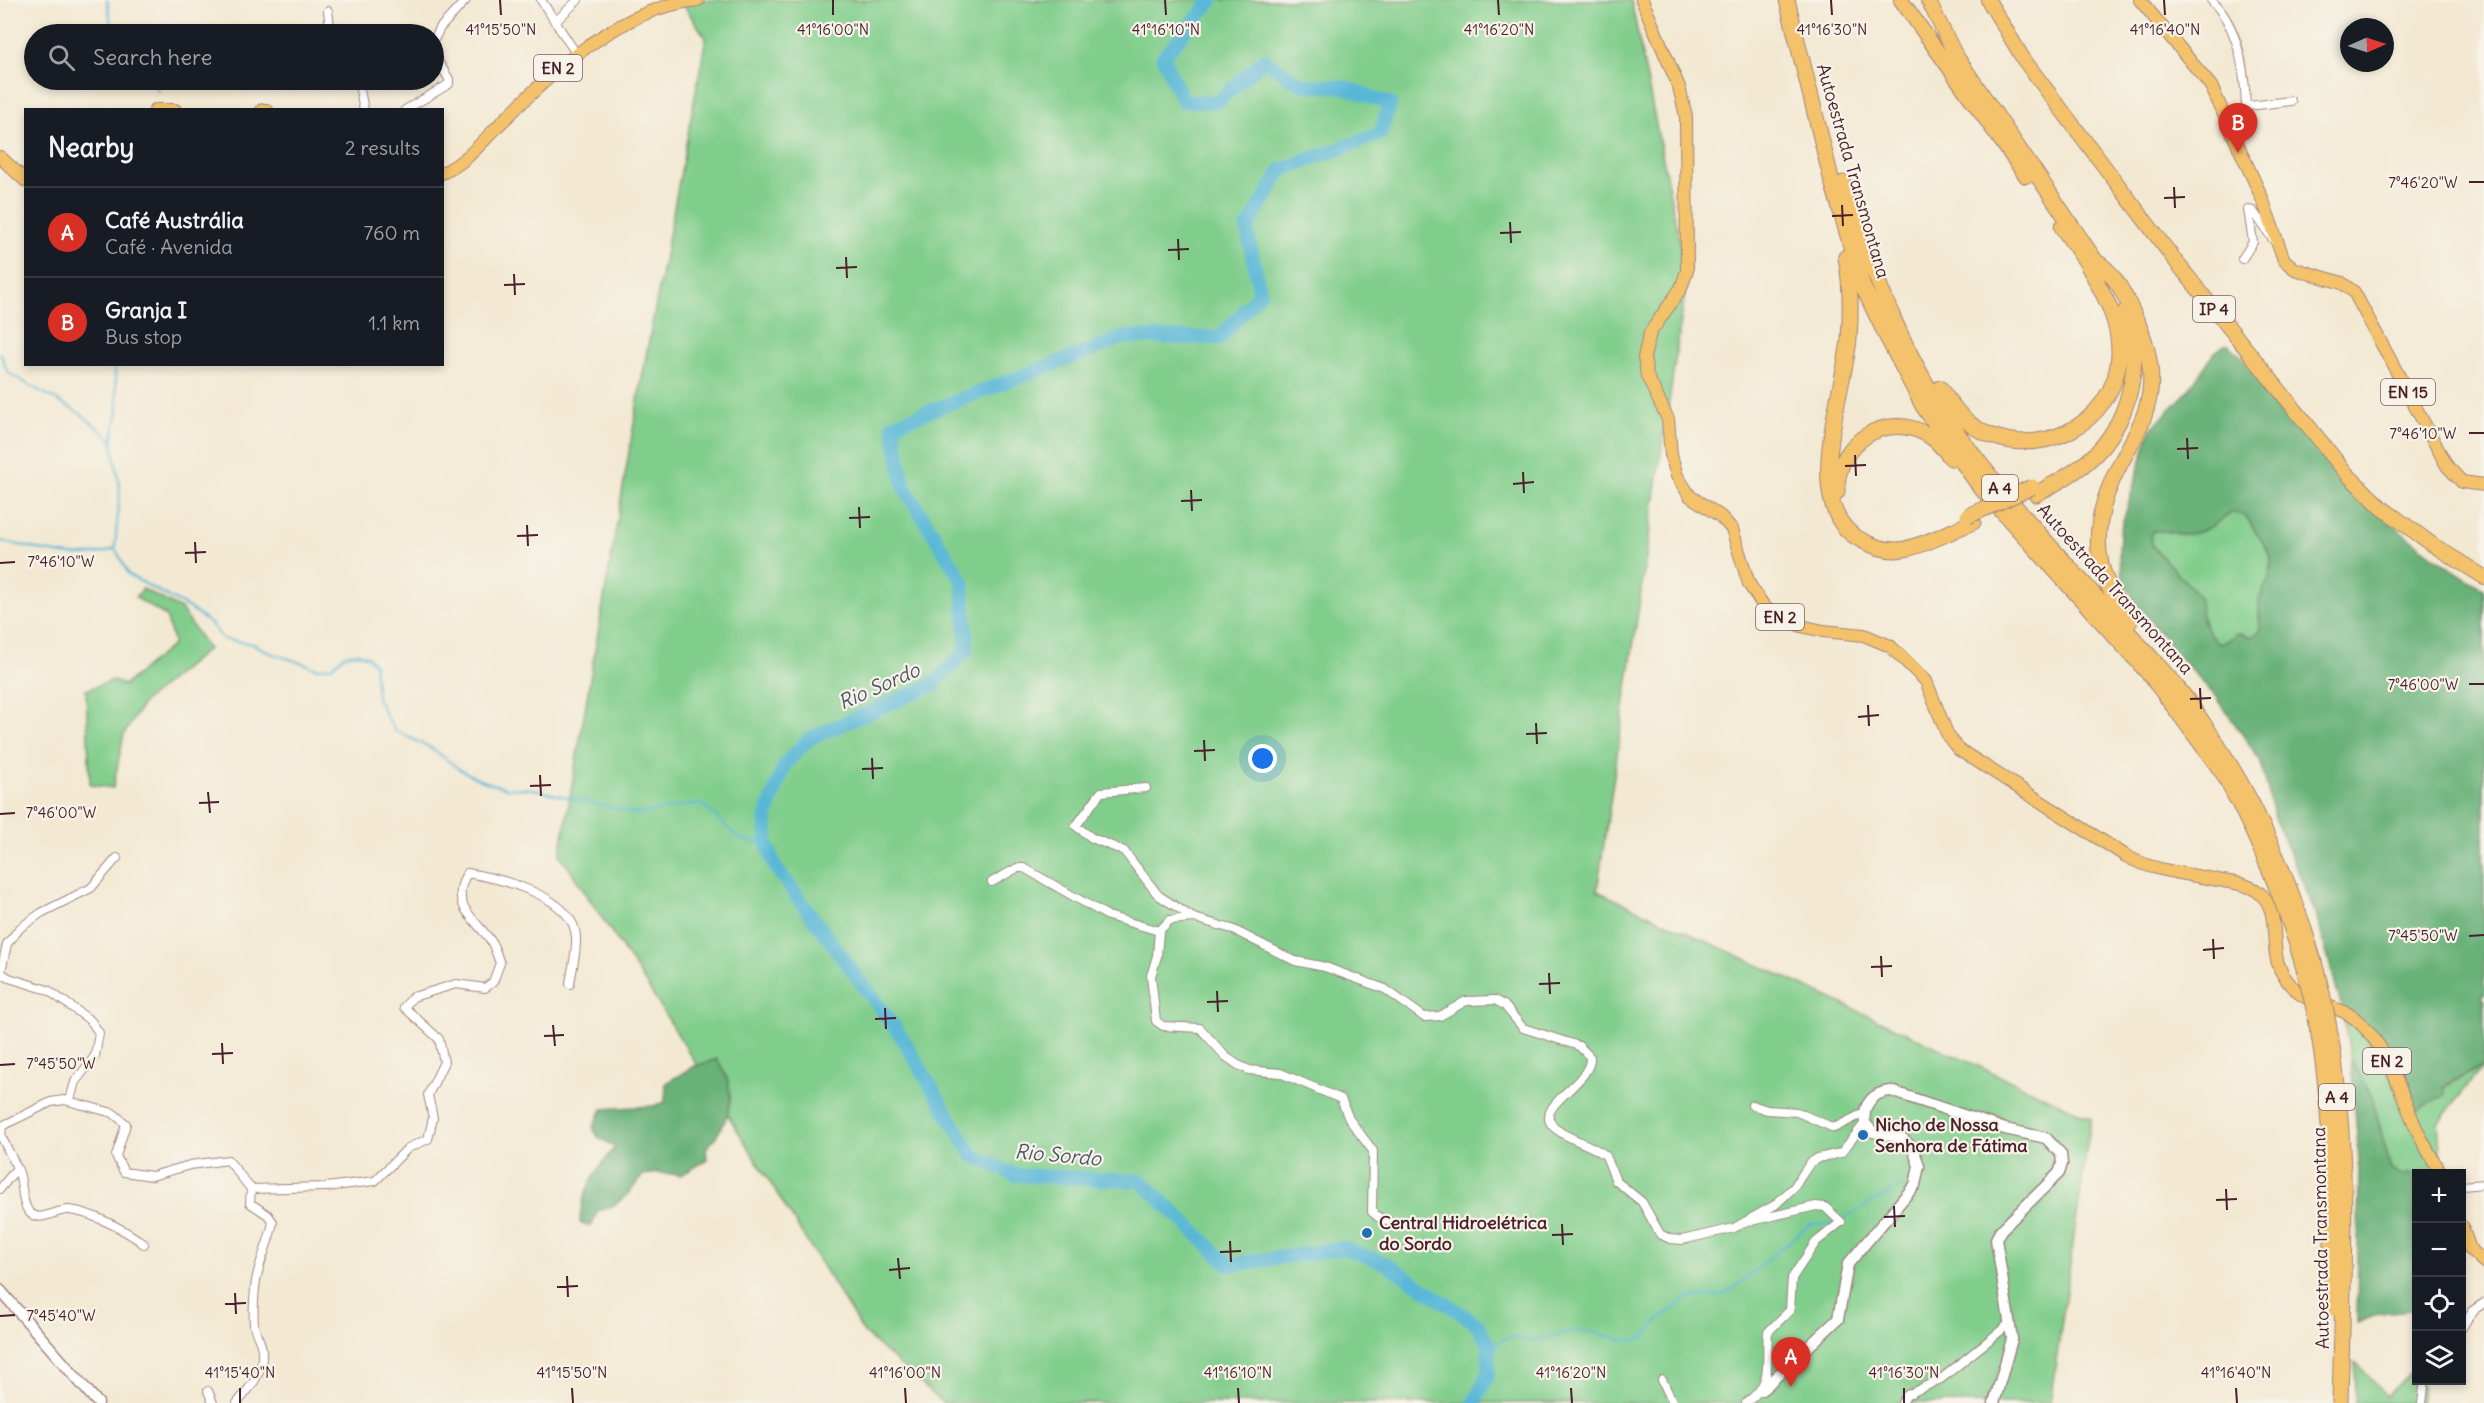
<!DOCTYPE html>
<meta charset="utf-8">
<style>
:root{--surface:#171b24;--page:#242831;--text:#f1f3f6;--muted:#9ea1a6;--line:#363941;--accent:#d93025}
body{margin:0;font-family:Delius,sans-serif;background:var(--page);color:var(--text)}
.controls{position:absolute;right:18px;bottom:18px;display:grid;overflow:hidden;border-radius:0px;box-shadow:0 3px 9px #0003}
.controls button{width:54px;height:54px;display:grid;place-items:center;padding:0;border:0;border-bottom:2px solid var(--line);background:var(--surface);color:var(--text);font:30px sans-serif}
.compass{position:absolute;left:2340px;top:18px;width:54px;height:54px;border-radius:50%;background:var(--surface);box-shadow:0 3px 9px #0003;rotate:87deg}
.you{position:absolute;left:1263px;top:759px;width:21px;height:21px;margin:-15px;border:4px solid #fff;border-radius:50%;background:#1a73e8;box-shadow:0 0 0 9px #1a73e833}
.badge{display:grid;place-items:center;width:39px;height:39px;border-radius:50%;background:var(--accent);color:#fff;font-size:20px;font-weight:700}
.pin{position:absolute;translate:-50% -50px;filter:drop-shadow(0 2px 3px #0008)}
.pin::after{content:'';position:absolute;top:32px;width:21px;height:18px;background:inherit;clip-path:polygon(0 0,100% 0,50% 100%)}
.list{margin:0;padding:0;list-style:none}
h2{display:flex;justify-content:space-between;align-items:center;height:78px;margin:0;padding:0 24px;font-size:26px}
h2 small{font-size:20px;font-weight:400;color:var(--muted)}
.list li{display:grid;grid-template-columns:39px 1fr auto;gap:18px;align-items:center;box-sizing:border-box;height:90px;padding:0 24px;border-top:2px solid var(--line)}
.list b{display:block;font-size:22px;white-space:nowrap}
.list p{margin:0;font-size:20px;white-space:nowrap;color:var(--muted)}
.list em{font-size:20px;font-style:normal;color:var(--muted)}
.icon{flex:none;width:33px;height:33px;fill:none;stroke:currentColor;stroke-width:2;stroke-linecap:round;stroke-linejoin:round}
.map{position:relative;flex:none;width:2484px;height:1403px;overflow:hidden}
.search{position:absolute;background:var(--surface);box-shadow:0 3px 9px #0003;left:24px;top:24px;width:420px;height:66px;display:flex;align-items:center;gap:15px;box-sizing:border-box;padding:0 21px;border-radius:33px;color:var(--muted);font-size:22px}
.panel{position:absolute;background:var(--surface);box-shadow:0 3px 9px #0003;left:24px;top:108px;width:420px;height:258px;border-radius:0px}
.map>svg:first-child{display:block}
</style>
<div class="map">
<svg width="2484" height="1403" viewBox="0 0 2484 1403">
<rect width="100%" height="100%" fill="#f7f3e8"/>
<filter id="ink" filterUnits="userSpaceOnUse"><feTurbulence type="fractalNoise" baseFrequency=".0167" numOctaves="2"/><feDisplacementMap in="SourceGraphic" scale="12" xChannelSelector="R" yChannelSelector="G"/><feConvolveMatrix kernelMatrix="1 2 1 2 8 2 1 2 1" color-interpolation-filters="sRGB"/></filter>
<filter id="wash" filterUnits="userSpaceOnUse"><feTurbulence type="fractalNoise" baseFrequency=".008" numOctaves="4" result="noise"/><feDisplacementMap in="SourceGraphic" scale="24" xChannelSelector="R" yChannelSelector="G"/><feGaussianBlur stdDeviation="1.35" result="paint"/><feColorMatrix in="noise" values="0 0 0 0 0 0 0 0 0 0 0 0 0 0 0 0 0 1.4 0 .05"/><feComposite in="paint" operator="in"/></filter>
<g filter="url(#wash)">
<rect width="100%" height="100%" fill="#f3e9d3"/>
<path fill="#81ce8c" stroke="#66765c" stroke-width="1.5" d="M 680,0 L 1631,0 L 1687,279 L 1597,891 L 2091,1118 L 2050,1403 L 943,1403 L 864,1333 L 645,982 L 560,855 L 639,394 L 706,38 Z
M 2233,512 L 2245,516 L 2266,547 L 2271,559 L 2270,576 L 2259,612 L 2260,631 L 2251,637 L 2240,633 L 2229,640 L 2218,643 L 2210,635 L 2202,620 L 2199,596 L 2153,547 L 2150,536 L 2153,531 C 2163,529 2171,533 2181,534 C 2204,535 2215,523 2233,512 Z
M 143,589 L 181,609 L 208,649 L 144,702 L 124,734 L 113,788 L 90,785 L 86,690 L 113,680 L 124,685 L 174,644 L 166,616 L 135,597 Z
M 2343,1016 C 2383,1039 2415,1129 2436,1172 L 2400,1175 L 2391,1170 L 2372,1097 L 2351,1060 Z
M 2484,1065 L 2438,1123 L 2441,1166 L 2414,1111 L 2445,1095 L 2443,1088 Z
M 2356,1362 L 2386,1397 L 2416,1366 L 2416,1374 L 2412,1379 L 2422,1385 L 2420,1403 L 2355,1403 Z"/>
<path fill="#68b178" stroke="#596852" stroke-width="1.5" fill-rule="evenodd" d="M 2224,345 L 2229,345 L 2237,352 C 2313,448 2376,526 2484,589 L 2484,994 L 2481,995 L 2484,1002 L 2484,1065 L 2443,1087 L 2445,1095 L 2414,1111 L 2408,1094 L 2341,1005 L 2316,914 L 2275,818 L 2260,760 L 2217,698 L 2174,651 L 2135,601 L 2123,579 L 2119,556 L 2120,532 L 2150,430 L 2188,391 L 2214,353 ZM 2233,512 L 2245,516 L 2266,547 L 2271,559 L 2270,576 L 2259,600 L 2260,631 L 2251,637 L 2236,633 L 2229,640 L 2218,643 L 2210,635 L 2202,619 L 2199,596 L 2153,547 L 2150,536 L 2153,531 C 2163,529 2172,533 2181,534 C 2204,535 2215,523 2233,512 Z
M 717,1059 C 740,1093 731,1120 706,1149 L 707,1160 L 681,1175 L 659,1173 L 643,1175 C 630,1192 619,1207 597,1211 L 592,1226 L 580,1223 C 580,1191 596,1171 615,1147 L 598,1137 L 593,1128 L 602,1109 L 653,1106 L 665,1102 L 666,1083 L 693,1067 Z
M 2351,1060 L 2372,1097 L 2391,1170 L 2400,1175 L 2416,1174 L 2416,1297 L 2411,1310 L 2379,1313 L 2357,1323 L 2359,1160 Z"/>
<g fill="none" stroke-linecap="round" stroke-linejoin="round">
<path stroke="#58b7d7" stroke-width="2" d="M 107,0 L 111,24 L 117,34
M 153,80 L 159,92
M 0,353 L 8,373 L 81,414 L 112,440 L 120,488 L 115,548 L 129,575 L 189,608 L 211,624 L 223,639 L 253,644 L 271,653 L 317,668 L 331,667 L 345,655 L 358,653 L 368,657 L 374,664 L 377,698 L 394,730 L 433,749 L 459,769 L 480,780 L 506,788 L 532,789 L 638,814 L 693,804 L 703,805 L 740,839 L 767,844
M 113,439 L 118,409 L 114,364
M 0,541 C 40,548 75,564 114,549
M 1841,1220 L 1901,1186
M 1489,1346 L 1511,1337 L 1537,1341 L 1570,1331 L 1584,1330 L 1628,1341 L 1643,1338 L 1660,1319 L 1686,1298 L 1722,1295 L 1738,1285 L 1810,1224 L 1834,1224"/>
<path stroke="#58b7d7" stroke-width="14" d="M 1212,0 L 1163,57 L 1183,101 L 1217,102 L 1264,60 L 1302,85 L 1344,87 L 1390,104 L 1380,134 L 1281,170 L 1247,229 L 1260,293 L 1220,338 L 1125,337 L 893,425 L 904,487 L 963,582 L 967,649 L 933,685 L 810,738 L 784,765 L 766,818 L 767,844 L 775,867 L 901,1036 L 972,1155 L 1015,1175 L 1141,1181 L 1229,1265 L 1344,1248 L 1387,1264 L 1478,1325 L 1489,1346 L 1488,1375 L 1474,1403"/>
</g>
</g>
<g filter="url(#ink)">
<g fill="none" stroke-linecap="round" stroke-linejoin="round">
<g stroke="#9e847f" stroke-width="10">
<path id="minor" d="M 541,0 L 577,55
M 2211,0 C 2239,26 2245,70 2246,107
M 328,11 L 331,34
M 555,22 L 578,0
M 434,40 L 440,28 L 466,0
M 358,80 L 364,110
M 405,110 L 449,84 L 449,79 L 434,55
M 2231,128 L 2249,106 L 2291,101
M 2242,259 L 2253,242 L 2248,210 L 2253,211 L 2274,241
M 1146,788 L 1101,792 L 1076,826 L 1092,838 L 1124,851 L 1158,895 L 1192,917
M 992,882 L 1017,868 L 1024,868 L 1108,916 L 1159,931
M 0,972 L 9,978 L 48,990 L 91,1021 L 99,1033 L 95,1056 L 75,1082 L 70,1100
M 1,972 L 7,944 L 20,928 L 41,913 L 91,888 L 117,858
M 1752,1105 L 1767,1110 L 1797,1112 L 1834,1128 L 1864,1113
M 17,1168 C 24,1180 20,1201 29,1212 C 40,1224 56,1209 69,1210 C 91,1212 126,1230 144,1244
M 2462,1186 L 2484,1184
M 0,1189 L 17,1168 L 1,1136 L 2,1126 L 51,1102 L 64,1100 L 113,1113 L 126,1124 L 116,1156 L 124,1172 L 152,1176 L 190,1165 L 228,1160 L 251,1189 L 326,1187 L 375,1181 L 408,1148 L 428,1139 L 433,1118 L 428,1095 L 444,1062 L 439,1039 L 404,1007 L 413,997 L 456,984 L 485,988 L 493,982 L 500,963 C 497,956 495,948 491,941 C 473,916 449,905 467,873 C 499,878 574,896 576,937 C 577,952 572,969 570,984
M 1396,1224 L 1378,1217 L 1372,1212 L 1373,1151 L 1349,1119 L 1341,1099 L 1280,1073 L 1249,1070 L 1238,1065 L 1225,1056 L 1200,1028 L 1163,1026 L 1156,1021 L 1151,976 L 1157,956 L 1159,931 L 1170,920 L 1194,918 L 1232,929 L 1295,961 L 1325,967 L 1385,989 L 1424,1017 L 1440,1016 L 1466,1001 L 1495,1000 L 1504,1005 L 1523,1028 L 1579,1046 L 1590,1057 C 1592,1085 1528,1107 1556,1129 C 1571,1141 1592,1144 1606,1156 L 1616,1181 L 1642,1202 L 1660,1234 L 1670,1239 L 1682,1240 L 1734,1228 L 1775,1205 L 1794,1187 L 1810,1163 L 1818,1158 L 1841,1153 L 1865,1123
M 2462,1328 L 2472,1311 L 2484,1303
M 1662,1380 L 1673,1403
M 208,1391 L 213,1403
M 237,1403 C 250,1388 264,1373 262,1351 C 262,1342 255,1334 254,1325 C 253,1313 254,1299 255,1288 C 257,1264 269,1245 273,1222 L 268,1215 L 250,1203 L 251,1189
M 1746,1403 C 1775,1382 1765,1362 1768,1332 L 1790,1310 L 1792,1278 L 1816,1242 L 1841,1222 L 1825,1207 L 1816,1206 L 1751,1221
M 1902,1403 L 1907,1395 L 1941,1379 L 2009,1324
M 2422,1403 L 2425,1380"/>
</g>
<g stroke="#9e847f" stroke-width="13">
<path id="tertiary" d="M 0,1290 L 98,1403
M 1762,1390 L 1838,1319 L 1848,1264 L 1915,1185 L 1919,1166 L 1913,1148 L 1902,1138 L 1873,1132 L 1865,1123 C 1862,1105 1873,1092 1891,1091 L 2005,1129 L 2046,1138 L 2061,1154 L 2062,1164 L 2059,1173 L 2001,1230 L 1996,1239 L 2012,1339 L 1994,1403"/>
</g>
<g stroke="#9e847f" stroke-width="14">
<path id="primary" d="M 1642,0 L 1679,87 L 1686,116 L 1687,271 L 1681,288 L 1650,333 L 1644,357 L 1647,376 L 1668,419 L 1671,455 L 1677,476 L 1690,496 L 1720,516 L 1732,529 L 1749,584 L 1765,608 L 1801,626 L 1823,631 L 1864,635 L 1890,646 L 1926,681 L 1948,736 L 1958,749 L 2126,856 C 2154,872 2191,874 2223,881 C 2234,883 2248,884 2257,891 C 2283,909 2268,946 2281,971 C 2304,1013 2336,999 2359,1022 C 2390,1050 2400,1093 2417,1130 C 2424,1145 2433,1159 2441,1174
M 2140,0 L 2211,86 L 2262,198 L 2284,260 L 2295,269 L 2342,283 L 2354,292 L 2447,466 L 2462,482 L 2484,485
M 155,110 L 175,110
M 262,110 L 267,110
M 0,157 L 26,181
M 442,173 C 467,163 486,137 505,119 C 556,68 623,7 698,0
M 2462,1227 L 2470,1249 L 2484,1262"/>
</g>
<g stroke="#9e847f" stroke-width="16">
<path id="trunk" d="M 1901,0 L 2026,176
M 1928,0 L 1955,54 L 2033,169
M 1988,0 L 2024,60 L 2177,263 L 2347,474 L 2381,507 L 2433,545 L 2484,577"/>
</g>
<g stroke="#9e847f" stroke-width="17">
<path id="motorway" d="M 1787,0 L 1831,178 L 1863,287 L 1886,335 L 1923,406 L 1980,487 L 2151,676 L 2223,773 L 2242,809
M 2033,169 L 2103,272
M 1843,183 C 1875,279 1905,363 1966,445 C 2015,511 2073,571 2127,631 C 2147,654 2169,676 2187,700 C 2211,733 2233,768 2252,804
M 2062,227 L 2091,269
M 1846,257 C 1851,284 1851,311 1849,339 C 1844,393 1799,509 1861,540 C 1874,547 1890,552 1905,549 C 1928,544 1951,531 1973,522
M 2100,264 C 2115,274 2126,298 2133,313 C 2147,341 2156,375 2147,406 C 2140,433 2123,455 2112,481 C 2089,534 2095,576 2130,621
M 1940,388 C 1949,402 1959,416 1973,426 C 2032,466 2117,426 2119,354 C 2120,320 2103,293 2087,264
M 1837,492 C 1835,444 1885,410 1928,435 C 1936,440 1945,450 1951,458
M 2036,494 C 2054,484 2072,475 2088,461 C 2129,426 2145,362 2125,312"/>
</g>
<use href="#minor" stroke="#fff" stroke-width="8"/>
<use href="#tertiary" stroke="#fff" stroke-width="10"/>
<use href="#primary" stroke="#f4c26a" stroke-width="12"/>
<use href="#trunk" stroke="#f4c26a" stroke-width="14"/>
<use href="#motorway" stroke="#f4c26a" stroke-width="15"/>
<g stroke="#9e847f" stroke-width="17" stroke-linecap="butt">
<path id="motorway-bridge" d="M 1968,516 L 2032,487
M 2252,804 C 2286,873 2314,946 2328,1022 C 2351,1147 2343,1277 2340,1403
M 2242,809 C 2276,878 2304,953 2318,1029 C 2334,1121 2332,1215 2332,1308"/>
</g>
<use href="#motorway-bridge" stroke="#f4c26a" stroke-width="15"/>
</g>
</g>
<path fill="none" stroke="#4a1f2b" stroke-width="2" d="M 500,0 L 501,15M 833,0 L 833,15M 1165,0 L 1166,15M 1498,0 L 1499,15M 1831,0 L 1832,15M 2164,0 L 2165,15M 2469,182 L 2484,182M 2174,187 L 2175,208M 2164,198 L 2185,197M 1842,205 L 1843,226M 1832,216 L 1853,215M 1510,222 L 1511,243M 1500,233 L 1521,232M 1178,239 L 1179,260M 1168,250 L 1189,249M 846,257 L 847,278M 836,268 L 857,267M 514,274 L 515,295M 504,285 L 525,284M 2469,433 L 2484,433M 2187,438 L 2188,459M 2177,449 L 2198,448M 1855,455 L 1856,476M 1845,466 L 1866,465M 1523,472 L 1524,493M 1513,484 L 1534,482M 1191,490 L 1192,511M 1181,501 L 1202,500M 859,507 L 860,528M 849,518 L 870,517M 527,525 L 528,546M 517,536 L 538,535M 195,542 L 196,563M 185,553 L 206,552M 0,563 L 15,562M 2469,684 L 2484,684M 2200,688 L 2201,709M 2190,699 L 2211,698M 1868,705 L 1869,726M 1858,717 L 1879,715M 1536,723 L 1537,744M 1526,734 L 1547,733M 1204,740 L 1205,761M 1194,751 L 1215,750M 872,758 L 873,779M 862,769 L 883,768M 540,775 L 541,796M 530,786 L 551,785M 208,792 L 210,813M 199,803 L 219,802M 0,814 L 15,813M 2469,936 L 2484,935M 2213,939 L 2214,959M 2203,950 L 2224,948M 1881,956 L 1882,977M 1871,967 L 1892,966M 1549,973 L 1550,994M 1539,984 L 1560,983M 1217,991 L 1218,1012M 1207,1002 L 1228,1001M 885,1008 L 886,1029M 875,1019 L 896,1018M 553,1025 L 555,1046M 544,1036 L 564,1035M 222,1043 L 223,1064M 212,1054 L 233,1053M 0,1065 L 15,1064M 2226,1189 L 2227,1210M 2216,1200 L 2237,1199M 1894,1206 L 1895,1227M 1884,1217 L 1905,1216M 1562,1224 L 1563,1245M 1552,1235 L 1573,1234M 1230,1241 L 1231,1262M 1220,1252 L 1241,1251M 898,1258 L 900,1279M 889,1270 L 910,1268M 567,1276 L 568,1297M 557,1287 L 578,1286M 235,1293 L 236,1314M 225,1304 L 246,1303M 0,1316 L 15,1315M 240,1388 L 240,1403M 572,1388 L 573,1403M 905,1388 L 906,1403M 1238,1388 L 1239,1403M 1571,1388 L 1572,1403M 1904,1388 L 1904,1403M 2236,1388 L 2237,1403"/>
<g fill="#1f6fb2" stroke="#f7f3e8" stroke-width="2">
<circle cx="1863" cy="1135" r="6"/>
<circle cx="1367" cy="1233" r="6"/>
</g>
<g text-anchor="middle" stroke-width="4.5" stroke-linejoin="round" paint-order="stroke">
<g fill="#f7f3e8" stroke="#7e5f64" stroke-width="1.5">
<rect x="534" y="55" width="48" height="26" rx="4.5"/>
<rect x="2193" y="296" width="42" height="26" rx="4.5"/>
<rect x="2381" y="379" width="54" height="26" rx="4.5"/>
<rect x="1982" y="475" width="36" height="26" rx="4.5"/>
<rect x="1756" y="604" width="48" height="26" rx="4.5"/>
<rect x="2363" y="1048" width="48" height="26" rx="4.5"/>
<rect x="2319" y="1084" width="36" height="26" rx="4.5"/>
</g>
<g font-size="16" font-weight="bold" fill="#4a1f2b">
<text x="558" y="74">EN 2</text>
<text x="2214" y="315">IP 4</text>
<text x="2408" y="398">EN 15</text>
<text x="2000" y="494">A 4</text>
<text x="1780" y="623">EN 2</text>
<text x="2387" y="1067">EN 2</text>
<text x="2337" y="1103">A 4</text>
</g>
<g font-size="18" fill="#4a1f2b" stroke="#f7f3e8">
<text transform="translate(1853 171) rotate(74)" y="6">Autoestrada Transmontana</text>
<text transform="translate(2115 589) rotate(48)" y="6">Autoestrada Transmontana</text>
<text transform="translate(2321 1238) rotate(-91)" y="6">Autoestrada Transmontana</text>
</g>
<g font-size="18" font-weight="bold" fill="#4a1f2b" stroke="#f7f3e8" text-anchor="start">
<text x="1875" y="1131">Nicho de Nossa<tspan x="1875" dy="21">Senhora de Fátima</tspan></text>
<text x="1379" y="1229">Central Hidroelétrica<tspan x="1379" dy="21">do Sordo</tspan></text>
</g>
<g font-size="20" font-style="italic" fill="#4f5467" stroke="#f7f3e8">
<text transform="translate(879 686) rotate(-24)" y="7">Rio Sordo</text>
<text transform="translate(1058 1155) rotate(5)" y="7">Rio Sordo</text>
</g>
</g>
<g font-size="15" text-anchor="middle" fill="#4a1f2b" stroke="#f7f3e8" stroke-width="4.5" stroke-linejoin="round" paint-order="stroke">
<text x="501" y="35">41°15'50"N</text>
<text x="833" y="35">41°16'00"N</text>
<text x="1166" y="35">41°16'10"N</text>
<text x="1499" y="35">41°16'20"N</text>
<text x="1832" y="35">41°16'30"N</text>
<text x="2165" y="35">41°16'40"N</text>
<text x="2423" y="188">7°46'20"W</text>
<text x="2423" y="439">7°46'10"W</text>
<text x="61" y="567">7°46'10"W</text>
<text x="2423" y="690">7°46'00"W</text>
<text x="61" y="818">7°46'00"W</text>
<text x="2423" y="941">7°45'50"W</text>
<text x="61" y="1069">7°45'50"W</text>
<text x="61" y="1321">7°45'40"W</text>
<text x="240" y="1378">41°15'40"N</text>
<text x="572" y="1378">41°15'50"N</text>
<text x="905" y="1378">41°16'00"N</text>
<text x="1238" y="1378">41°16'10"N</text>
<text x="1571" y="1378">41°16'20"N</text>
<text x="1904" y="1378">41°16'30"N</text>
<text x="2236" y="1378">41°16'40"N</text>
</g>
</svg>
<div class="controls">
<button>+</button>
<button>−</button>
<button><svg class="icon" aria-label="locate" viewBox="0 0 24 24"><circle cx="12" cy="12" r="6"/><path d="M12 2v4M12 18v4M2 12h4M18 12h4"/></svg></button>
<button><svg class="icon" aria-label="layers" viewBox="0 0 24 24"><path d="M12 4l9 5-9 5-9-5zM3 14l9 5 9-5"/></svg></button>
</div>
<svg class="compass" viewBox="-18 -18 36 36"><path d="M0-13l5 13h-10z" fill="#e53935"/><path d="M0 13l5-13h-10z" fill="#9ea1a6"/></svg>
<div class="you"></div>
<div class="pin badge" style="left:1791px;top:1387px">A</div>
<div class="pin badge" style="left:2238px;top:153px">B</div>
<div class="search"><svg class="icon" aria-label="search" viewBox="0 0 24 24"><circle cx="10" cy="10" r="6"/><path d="M15 15l6 6"/></svg>Search here</div>
<section class="panel">
<h2>Nearby<small>2 results</small></h2>
<ul class="list">
<li><span class="badge">A</span><div><b>Café Austrália</b><p>Café · Avenida</p></div><em>760 m</em></li>
<li><span class="badge">B</span><div><b>Granja I</b><p>Bus stop</p></div><em>1.1 km</em></li>
</ul>
</section>
</div>
